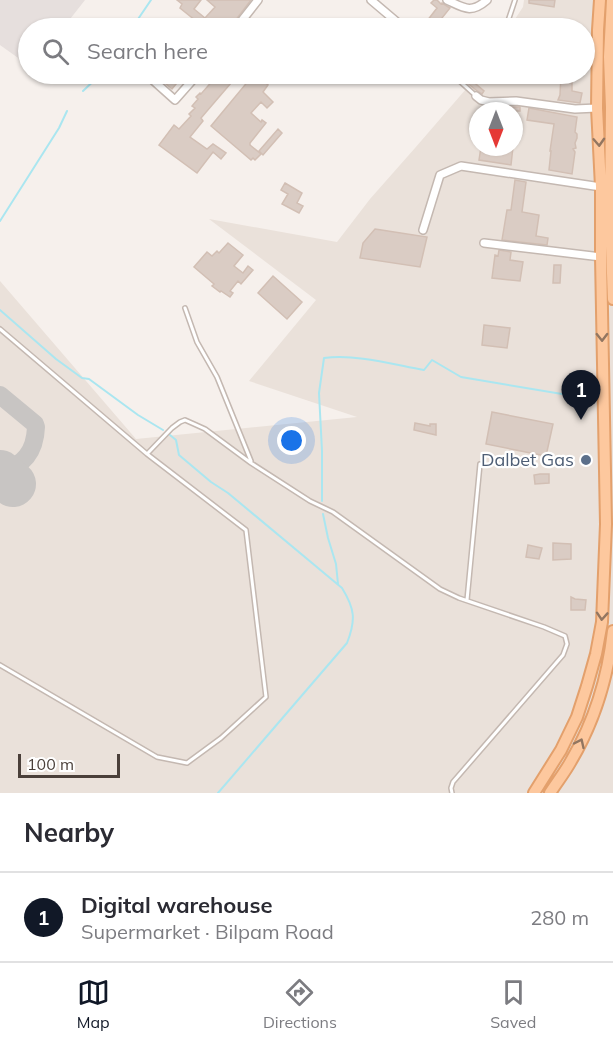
<!DOCTYPE html>
<meta charset="utf-8">
<style>
:root{--surface:#fff;--page:#f7f7f7;--text:#2b2b33;--muted:#7c7c81;--line:#e1e1e2;--accent:#111827}
body{margin:0;font-family:Mulish,sans-serif;background:var(--page);color:var(--text)}
.compass{position:absolute;left:469px;top:102px;width:54px;height:54px;border-radius:50%;background:var(--surface);box-shadow:0 2px 4px #0004;rotate:180deg}
.scale{position:absolute;left:18px;bottom:15px;width:102px;box-sizing:border-box;padding-left:6px;border:3px solid #4a3f39;border-top:0;font-size:16px;line-height:21px;white-space:nowrap;color:#4a3f39;-webkit-text-stroke:4px #fff;paint-order:stroke}
.you{position:absolute;left:292px;top:441px;width:21px;height:21px;margin:-15px;border:4px solid #fff;border-radius:50%;background:#1a73e8;box-shadow:0 0 0 9px #1a73e833}
.badge{display:grid;place-items:center;width:39px;height:39px;border-radius:50%;background:var(--accent);color:#fff;font-size:20px;font-weight:700}
.pin{position:absolute;translate:-50% -50px;filter:drop-shadow(0 2px 3px #0008)}
.pin::after{content:'';position:absolute;top:32px;width:21px;height:18px;background:inherit;clip-path:polygon(0 0,100% 0,50% 100%)}
.list{margin:0;padding:0;list-style:none}
h2{display:flex;justify-content:space-between;align-items:center;height:78px;margin:0;padding:0 24px;font-size:26px}
h2 small{font-size:20px;font-weight:400;color:var(--muted)}
.list li{display:grid;grid-template-columns:39px 1fr auto;gap:18px;align-items:center;box-sizing:border-box;height:90px;padding:0 24px;border-top:2px solid var(--line)}
.list b{display:block;font-size:22px;white-space:nowrap}
.list p{margin:0;font-size:20px;white-space:nowrap;color:var(--muted)}
.list em{font-size:20px;font-style:normal;color:var(--muted)}
.icon{flex:none;width:33px;height:33px;fill:none;stroke:currentColor;stroke-width:2;stroke-linecap:round;stroke-linejoin:round}
.map{position:relative;flex:none;width:613px;height:793px;overflow:hidden}
.search{position:absolute;background:var(--surface);box-shadow:0 2px 4px #0004;left:18px;right:18px;top:18px;height:66px;display:flex;align-items:center;gap:15px;box-sizing:border-box;padding:0 21px;border-radius:33px;color:var(--muted);font-size:22px}
.sheet{height:168px;background:var(--surface)}
nav{display:flex;justify-content:space-around;align-items:center;box-sizing:border-box;height:84px;border-top:2px solid var(--line);background:var(--surface);font-size:16px;color:var(--muted)}
nav a{display:grid;justify-items:center;gap:3px}
nav .on{color:var(--accent)}
.map>svg:first-child{display:block}
</style>
<div class="map">
<svg width="613" height="793" viewBox="0 0 613 793">
<rect width="100%" height="100%" fill="#f6f0ec"/>
<path fill="#eae1da" fill-rule="evenodd" d="M 524,0 L 613,0 L 613,793 L 0,793 L 0,281 L 136,439 L 357,417 L 249,381 L 316,300 L 209,219 L 337,242 L 370,199 L 415,148 L 479,74 L 584,74 L 584,28 L 509,28 L 523,7 ZM 478,111 L 514,111 L 514,147 L 478,147 Z"/>
<path fill="#e6dfdd" d="M 0,0 L 85,0 L 63,28 L 28,28 L 28,65 L 0,45 Z"/>
<g fill="none" stroke-linecap="round" stroke-linejoin="round">
<path stroke="#aae6f0" stroke-width="2" d="M 132,28 L 151,0
M 83,91 L 101,74
M 0,221 L 59,128 L 67,111
M 0,310 L 56,359 L 82,378 L 89,379 L 138,415 L 163,430
M 170,435 L 176,440 L 179,455 L 211,482 L 228,493 L 342,588 C 355,609 356,620 347,643 L 218,793
M 322,501 L 322,451 L 319,393 L 324,358 C 357,354 391,364 424,370 L 432,360 L 461,377 L 592,399
M 323,514 L 328,538 L 336,564 L 338,584"/>
<path stroke="#c8c5c3" stroke-width="18" d="M 0,395 L 35,424 L 36,427 C 35,452 24,465 0,473"/>
<path stroke="#c8c5c3" stroke-width="46" d="M 0,473 L 13,484"/>
</g>
<path fill="#daccc4" stroke="#d2bfb4" stroke-width="1.5" d="M 177,0 L 201,0 L 194,9 L 205,18 L 215,7 L 207,0 L 251,0 L 232,25 L 230,28 L 203,28 L 200,26 L 201,25 L 180,8 L 182,4 Z
M 434,0 L 437,0 L 441,4 L 442,3 L 450,8 L 434,28 L 427,21 L 437,8 L 431,3 Z
M 529,0 L 555,0 L 554,7 L 529,3 Z
M 154,74 L 190,74 L 185,80 L 181,78 L 172,89 Z
M 222,74 L 230,74 L 226,78 L 231,83 L 201,118 L 203,121 L 190,137 L 207,149 L 213,144 L 226,153 L 221,159 L 213,152 L 197,173 L 159,145 L 174,125 L 179,129 L 191,116 L 189,114 L 195,108 L 192,106 L 198,99 L 196,97 L 200,93 L 201,94 L 214,79 L 215,81 Z
M 254,74 L 256,76 L 258,74 L 269,74 L 262,80 L 268,85 L 263,92 L 273,102 L 267,108 L 261,102 L 251,113 L 261,122 L 262,120 L 266,123 L 250,143 L 250,145 L 261,154 L 255,160 L 253,158 L 251,160 L 211,126 Z
M 463,74 L 475,74 L 470,79 L 484,91 L 482,94 L 476,90 L 460,77 Z
M 561,75 L 572,76 L 572,91 L 582,93 L 580,103 L 558,100 L 560,95 Z
M 516,107 L 520,107 L 520,111 L 489,111 L 489,108 Z
M 529,108 L 577,117 L 575,132 L 577,134 L 577,138 L 575,143 L 576,148 L 573,149 L 575,152 L 572,174 L 549,170 L 551,151 L 550,151 L 554,124 L 527,120 Z
M 278,129 L 282,133 L 263,155 L 259,151 Z
M 481,147 L 504,150 L 505,147 L 513,147 L 511,165 L 479,160 Z
M 515,180 L 526,182 L 522,212 L 539,215 L 536,236 L 548,238 L 547,245 L 502,240 L 507,210 L 511,210 Z
M 285,183 L 302,193 L 297,203 L 303,206 L 299,213 L 282,204 L 288,194 L 281,190 Z
M 375,229 L 427,237 L 420,267 L 360,258 L 363,243 Z
M 228,243 L 243,255 L 234,266 L 243,273 L 248,266 L 253,270 L 241,284 L 238,281 L 230,291 L 233,293 L 230,297 L 221,291 L 220,292 L 212,286 L 214,284 L 194,267 L 207,252 L 212,256 L 217,251 L 219,253 Z
M 499,250 L 511,252 L 510,260 L 523,262 L 520,281 L 492,278 L 495,255 L 498,256 Z
M 554,265 L 561,265 L 560,283 L 553,283 Z
M 273,276 L 302,302 L 287,319 L 258,293 Z
M 484,325 L 510,328 L 507,348 L 482,345 Z
M 492,412 L 553,424 L 546,456 L 486,444 Z
M 415,423 L 430,426 L 430,424 L 436,424 L 436,435 L 414,430 Z
M 540,474 L 549,474 L 549,483 L 535,484 L 534,475 Z
M 553,543 L 571,544 L 571,559 L 553,560 Z
M 528,545 L 542,548 L 539,559 L 526,557 Z
M 571,597 L 575,599 L 586,600 L 585,610 L 571,610 Z"/>
<g fill="none" stroke-linecap="round" stroke-linejoin="round">
<g stroke="#c4b8b1" stroke-width="6">
<path id="service" d="M 504,28 L 508,21 L 515,0
M 455,74 L 454,76 L 475,95
M 185,308 L 197,342 L 217,377 L 251,461
M 0,329 L 147,454 L 246,530 L 266,697 L 221,738 L 187,763 L 157,757 L 0,665
M 147,454 L 172,428 L 180,422 L 185,420 L 194,424 L 205,429 L 251,463 L 310,501 L 333,512 L 440,589 L 459,598 L 544,627 L 565,636 L 567,644 L 563,655 L 453,782 L 451,788 L 452,793
M 467,600 L 480,464"/>
</g>
<g stroke="#c4b8b1" stroke-width="10">
<path id="minor" d="M 371,0 L 404,28
M 447,0 C 464,8 471,14 487,0
M 236,28 L 258,0
M 146,74 L 175,100 L 198,74
M 476,96 L 481,100 L 489,102 L 516,101 L 575,109 L 597,108
M 423,230 L 440,175 L 461,166 L 601,187
M 484,243 L 601,257"/>
</g>
<g stroke="#e3a06c" stroke-width="14">
<path id="primary" d="M 612,0 L 609,57 L 611,107 L 610,220 L 613,299
M 534,793 L 561,750 L 577,717 L 587,686 L 596,654 L 602,622 L 606,524 L 601,257 L 601,187 L 597,108 L 598,30 L 600,0
M 550,793 C 557,782 565,772 571,761 C 594,722 608,676 613,631"/>
</g>
<use href="#service" stroke="#fff" stroke-width="3"/>
<use href="#minor" stroke="#fff" stroke-width="7"/>
<use href="#primary" stroke="#fdc89e" stroke-width="10"/>
</g>
<defs><path id="oneway-chevron" d="M-2-3.5L2.5 0L-2 3.5" fill="none" stroke-width="1.6" stroke-linecap="round" stroke-linejoin="round" transform="scale(1.5)"/></defs>
<g stroke="#927661">
<use href="#oneway-chevron" transform="translate(599 142) rotate(87)"/>
<use href="#oneway-chevron" transform="translate(602 337) rotate(89)"/>
<use href="#oneway-chevron" transform="translate(602 616) rotate(94)"/>
<use href="#oneway-chevron" transform="translate(580 743) rotate(-65)"/>
</g>
<circle fill="#5c6f8a" stroke="#fff" stroke-width="2" cx="586" cy="460" r="6"/>
<g text-anchor="middle" stroke-width="4.5" stroke-linejoin="round" paint-order="stroke">
<g font-size="18" fill="#4e5e75" stroke="#fff" text-anchor="end">
<text x="574" y="466">Dalbet Gas</text>
</g>
</g>
</svg>
<svg class="compass" viewBox="-18 -18 36 36"><path d="M0-13l5 13h-10z" fill="#e53935"/><path d="M0 13l5-13h-10z" fill="#7c7c81"/></svg>
<div class="scale">100 m</div>
<div class="you"></div>
<div class="pin badge" style="left:581px;top:420px">1</div>
<div class="search"><svg class="icon" aria-label="search" viewBox="0 0 24 24"><circle cx="10" cy="10" r="6"/><path d="M15 15l6 6"/></svg>Search here</div>
</div>
<section class="sheet">
<h2>Nearby<small></small></h2>
<ul class="list">
<li><span class="badge">1</span><div><b>Digital warehouse</b><p>Supermarket · Bilpam Road</p></div><em>280 m</em></li>
</ul>
</section>
<nav>
<a class="on"><svg class="icon" aria-label="map" viewBox="0 0 24 24"><path d="M3 6l6-2 6 2 6-2v14l-6 2-6-2-6 2zM9 4v14M15 6v14"/></svg>Map</a>
<a><svg class="icon" aria-label="directions" viewBox="0 0 24 24"><path d="M12 3l9 9-9 9-9-9zM9 14v-3h6M13 9l2 2-2 2"/></svg>Directions</a>
<a><svg class="icon" aria-label="saved" viewBox="0 0 24 24"><path d="M7 4h10v16l-5-4-5 4z"/></svg>Saved</a>
</nav>
